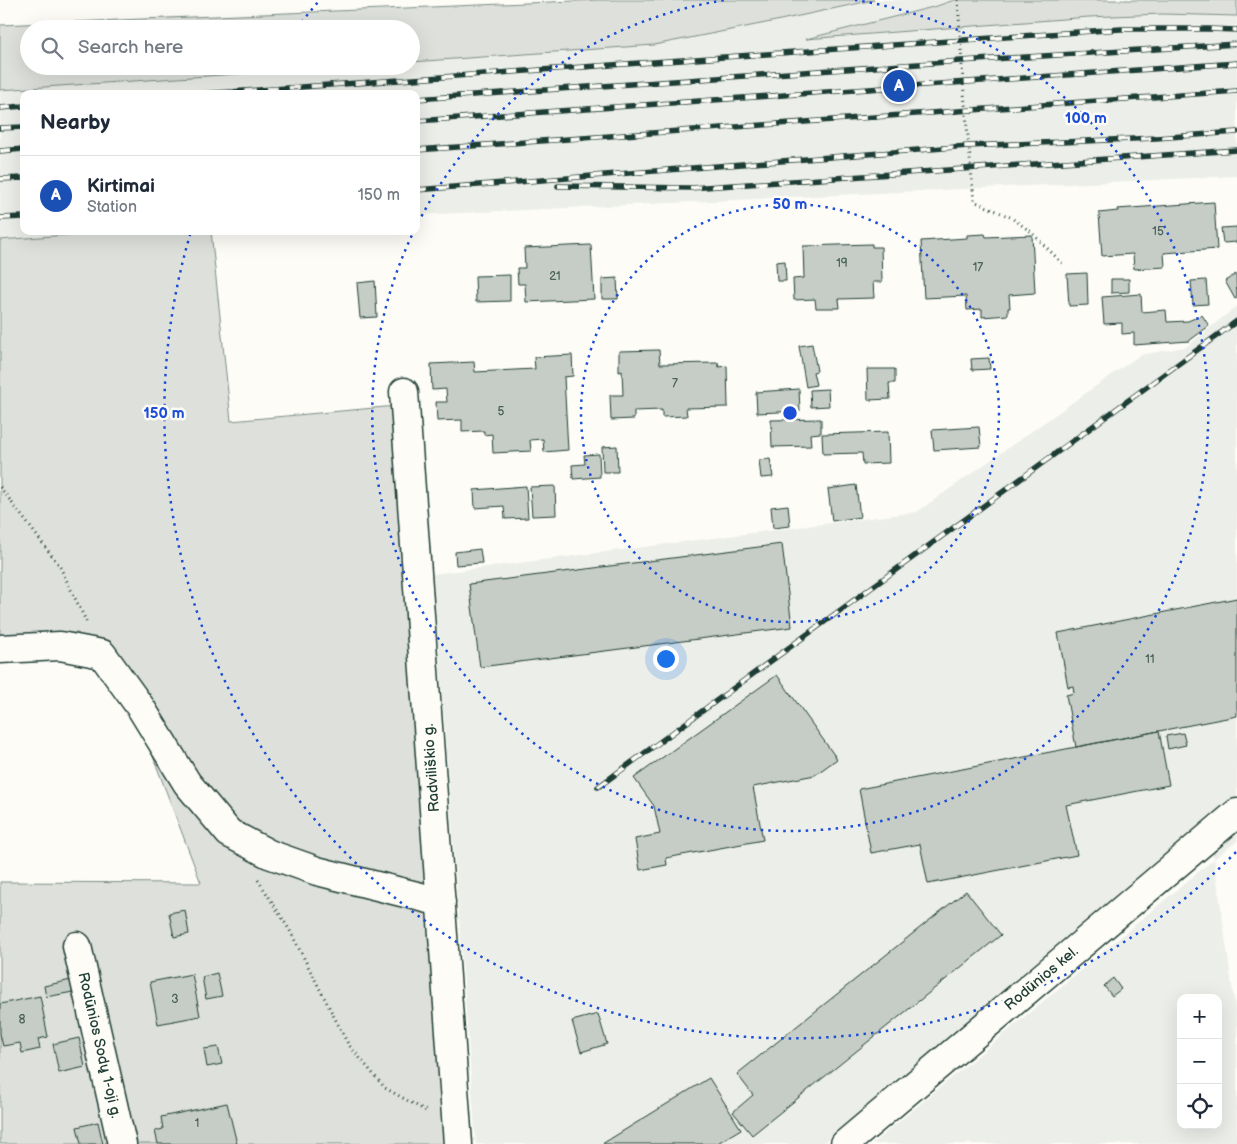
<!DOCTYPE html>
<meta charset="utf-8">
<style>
:root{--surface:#fff;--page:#f6f6f7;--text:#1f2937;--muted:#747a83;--line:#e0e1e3;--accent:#1f6fb2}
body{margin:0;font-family:"Balsamiq Sans",sans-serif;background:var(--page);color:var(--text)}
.controls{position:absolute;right:15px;bottom:15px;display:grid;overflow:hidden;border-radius:10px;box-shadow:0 5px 20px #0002}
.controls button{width:45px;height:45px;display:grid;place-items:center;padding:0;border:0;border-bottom:1px solid var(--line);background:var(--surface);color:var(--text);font:25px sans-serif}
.you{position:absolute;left:665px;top:658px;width:18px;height:18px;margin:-12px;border:4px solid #fff;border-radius:50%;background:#1a73e8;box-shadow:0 0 0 8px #1a73e833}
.badge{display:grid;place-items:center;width:32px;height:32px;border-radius:50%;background:var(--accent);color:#fff;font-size:16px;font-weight:700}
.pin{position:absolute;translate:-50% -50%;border:2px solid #fff;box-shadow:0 1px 5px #0006}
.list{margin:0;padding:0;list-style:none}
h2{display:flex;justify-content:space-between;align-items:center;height:65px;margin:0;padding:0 20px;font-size:21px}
h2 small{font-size:16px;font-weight:400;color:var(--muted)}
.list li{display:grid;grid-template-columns:32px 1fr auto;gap:15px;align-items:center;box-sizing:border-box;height:80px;padding:0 20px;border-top:1px solid var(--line)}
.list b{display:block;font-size:19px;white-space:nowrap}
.list p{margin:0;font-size:16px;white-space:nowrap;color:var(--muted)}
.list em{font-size:16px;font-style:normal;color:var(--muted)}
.icon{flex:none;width:28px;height:28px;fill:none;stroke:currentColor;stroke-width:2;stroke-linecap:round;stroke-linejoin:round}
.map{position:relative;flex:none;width:1237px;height:1144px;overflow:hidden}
.search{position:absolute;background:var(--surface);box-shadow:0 5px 20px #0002;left:20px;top:20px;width:400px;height:55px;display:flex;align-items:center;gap:12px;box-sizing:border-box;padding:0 18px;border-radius:28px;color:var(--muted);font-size:19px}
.panel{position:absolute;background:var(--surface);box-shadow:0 5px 20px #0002;left:20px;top:90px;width:400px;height:145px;border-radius:10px}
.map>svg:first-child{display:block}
</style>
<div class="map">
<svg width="1237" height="1144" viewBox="0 0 1237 1144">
<rect width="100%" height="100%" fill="#fdfcf7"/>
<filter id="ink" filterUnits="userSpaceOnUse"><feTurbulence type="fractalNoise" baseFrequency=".02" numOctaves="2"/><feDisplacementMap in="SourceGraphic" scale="10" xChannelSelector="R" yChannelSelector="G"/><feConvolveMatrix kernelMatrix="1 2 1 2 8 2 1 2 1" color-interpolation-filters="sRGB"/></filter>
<g filter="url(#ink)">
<path fill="#eceee9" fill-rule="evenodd" d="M 874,0 L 954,0 L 937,6 L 810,38 L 1089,17 L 1162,14 L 1237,16 L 1237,176 L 416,215 L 416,94 L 24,94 L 24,231 L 119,231 L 0,240 L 0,90 L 355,66 L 411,66 L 411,62 L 654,45 L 771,22 Z
M 1237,306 L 1237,841 L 1214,859 L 1237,1021 L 1237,1144 L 872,1144 L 1214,859 L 1208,818 L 822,1144 L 476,1144 L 433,574 L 917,512 L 1140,355 L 1186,347 ZM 1181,998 L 1218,998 L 1218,1125 L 1181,1125 Z"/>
<path fill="#dde0db" stroke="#7e8e88" d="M 598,0 L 874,0 L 771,22 L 654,45 L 411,62 L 411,29 L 29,29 L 29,66 L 355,66 L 0,90 L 0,25 Z
M 954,0 L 1237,0 L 1237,16 L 1162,14 L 1089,17 L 806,39 L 937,6 Z
M 119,231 L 211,231 L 231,421 L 396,406 L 444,1144 L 0,1144 L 0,882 L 201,883 L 147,741 L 78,633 L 0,636 L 0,240 Z"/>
<path fill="#c6cdc7" stroke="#1f3d34" d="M 1214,202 L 1217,249 L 1164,253 L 1165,267 L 1134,269 L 1133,254 L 1102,256 L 1099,213 L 1118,211 L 1117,209 Z
M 1237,227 L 1237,242 L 1223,243 L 1221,228 Z
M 985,234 L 986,237 L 1032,235 L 1035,293 L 1009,295 L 1010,308 L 1008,308 L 1008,315 L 982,317 L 982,309 L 967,310 L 966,296 L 924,298 L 921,241 L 967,238 L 967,235 Z
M 872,244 L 872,247 L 881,247 L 882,282 L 873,282 L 874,298 L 839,299 L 840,308 L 816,308 L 815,299 L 794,300 L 793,279 L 804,278 L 803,246 Z
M 591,245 L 594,299 L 526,302 L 525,284 L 518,284 L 517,268 L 525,268 L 524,248 Z
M 785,261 L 786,281 L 777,281 L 776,262 Z
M 1087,273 L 1088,305 L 1069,306 L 1067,274 Z
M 1236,274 L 1237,298 L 1235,299 L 1225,281 Z
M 510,275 L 510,301 L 476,302 L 475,276 Z
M 617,278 L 618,299 L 602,299 L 602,279 Z
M 1111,279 L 1129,279 L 1129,292 L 1111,293 Z
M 1206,280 L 1208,304 L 1193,305 L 1191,281 Z
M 375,281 L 377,317 L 360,318 L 357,283 Z
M 1141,294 L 1142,312 L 1166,310 L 1167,322 L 1188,321 L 1202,315 L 1209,326 L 1189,341 L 1134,345 L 1134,333 L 1122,334 L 1122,323 L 1104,324 L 1102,297 Z
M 812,344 L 817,371 L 813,372 L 816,385 L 806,387 L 799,346 Z
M 659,350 L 660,364 L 718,363 L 719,367 L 727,366 L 728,407 L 686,408 L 687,416 L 662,417 L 662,410 L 634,411 L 634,419 L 611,420 L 610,395 L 623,395 L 622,371 L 619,372 L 619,351 Z
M 572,355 L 573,376 L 564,377 L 568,450 L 544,452 L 543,439 L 530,440 L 531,451 L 493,453 L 492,434 L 484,435 L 484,431 L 462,432 L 462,420 L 437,421 L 436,402 L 447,402 L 446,389 L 432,390 L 431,364 L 474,362 L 475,372 L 535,369 L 534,357 Z
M 989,358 L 990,369 L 972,370 L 971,359 Z
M 867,369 L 895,369 L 895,383 L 889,383 L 890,399 L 868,400 Z
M 799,389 L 800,411 L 757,413 L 756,392 Z
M 828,389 L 829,406 L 811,407 L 810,390 Z
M 821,419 L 821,433 L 810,434 L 811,446 L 772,447 L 771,420 Z
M 979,427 L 981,447 L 934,450 L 932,430 Z
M 888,432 L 889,463 L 863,464 L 862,453 L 823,454 L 822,434 Z
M 617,446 L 618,472 L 603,472 L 602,447 Z
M 599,454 L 600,477 L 573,479 L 572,465 L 585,464 L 584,455 Z
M 770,459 L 773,477 L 761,478 L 759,460 Z
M 856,485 L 860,517 L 832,521 L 828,489 Z
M 526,486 L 528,518 L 505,519 L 504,506 L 475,508 L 474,490 Z
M 555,486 L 556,515 L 532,516 L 530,487 Z
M 788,505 L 790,526 L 773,528 L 771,507 Z
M 782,544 L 792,627 L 480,667 L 469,584 Z
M 480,549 L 482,563 L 456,565 L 455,552 Z
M 1237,598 L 1237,716 L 1076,747 L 1066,695 L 1074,693 L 1073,686 L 1068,687 L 1058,633 Z
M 777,675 L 837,759 L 815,775 L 753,787 L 763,840 L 666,858 L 667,865 L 640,870 L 635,839 L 660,834 L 654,806 L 634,778 Z
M 1159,731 L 1169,785 L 1066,805 L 1077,855 L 928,884 L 920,844 L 871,853 L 859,789 Z
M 1183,733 L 1186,745 L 1168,749 L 1166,736 Z
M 966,891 L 1001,935 L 752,1135 L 733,1112 L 753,1095 L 737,1074 Z
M 185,910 L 189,934 L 174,937 L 169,913 Z
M 217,973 L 222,996 L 206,999 L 202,977 Z
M 192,974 L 200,1016 L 158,1024 L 150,982 Z
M 1113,978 L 1121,989 L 1112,996 L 1104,986 Z
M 71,980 L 73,992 L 46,997 L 44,986 Z
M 40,996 L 48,1037 L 38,1039 L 40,1049 L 22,1053 L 20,1043 L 3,1046 L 0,1034 L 0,1004 Z
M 598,1014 L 607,1044 L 581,1052 L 572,1021 Z
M 79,1038 L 85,1067 L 59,1073 L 53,1044 Z
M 218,1047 L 222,1064 L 207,1067 L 204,1049 Z
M 709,1078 L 741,1129 L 716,1144 L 602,1144 Z
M 227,1103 L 237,1144 L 158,1144 L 155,1131 L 163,1129 L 161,1117 Z
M 98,1122 L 103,1144 L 81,1144 L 77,1127 Z"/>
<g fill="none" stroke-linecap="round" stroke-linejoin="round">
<g stroke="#1f3d34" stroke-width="31">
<path id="minor" d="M 404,392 L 458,1144
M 0,649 L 60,646 L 102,654 L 141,708 L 187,783 L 229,833 L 269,854 L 317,871 L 441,902
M 77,946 L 122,1144
M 845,1144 L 1237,813"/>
</g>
<path stroke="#1f3d34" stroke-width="3" stroke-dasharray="1 4" stroke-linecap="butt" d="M 958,0 L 963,82 L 974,201 L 1010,217 L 1030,231 L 1062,263
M 0,487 L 59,565 L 87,623
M 258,880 L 289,929 L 348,1044 L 385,1088 L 428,1112"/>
<use href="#minor" stroke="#fdfcf7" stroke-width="28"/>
<g stroke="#1f3d34" stroke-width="5.5">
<path id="rail" d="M 201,94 L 1121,29 L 1208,29 L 1237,30
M 416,99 L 961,61 L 1237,44
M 0,108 L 24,106
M 416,121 L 1237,63
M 0,128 L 24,127
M 416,150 L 1237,91
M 0,151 L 24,149
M 0,179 L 24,178
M 558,186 L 690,188 L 1237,150
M 416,190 L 968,146 L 1156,138 L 1237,132
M 0,218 L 24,217
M 598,787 L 1237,321"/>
</g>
<use href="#rail" stroke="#fdfcf7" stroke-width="4" stroke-dasharray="11" stroke-linecap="butt"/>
</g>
</g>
<g fill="none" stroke="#1d4ed8" stroke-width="2.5" stroke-dasharray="2.5 5">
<circle cx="790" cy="413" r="209"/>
<path d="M418 223A418 418 0 0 1 725 0M855 0A418 418 0 1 1 413 233"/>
<path d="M1236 852A626 626 0 0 1 190 235M297 28A626 626 0 0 1 318 2"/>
</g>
<g text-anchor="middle" stroke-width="5" stroke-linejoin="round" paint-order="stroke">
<g font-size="12" fill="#496159">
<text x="1158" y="235">15</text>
<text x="842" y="267">19</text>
<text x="978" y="271">17</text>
<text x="555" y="280">21</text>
<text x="675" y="387">7</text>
<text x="501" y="415">5</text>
<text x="1150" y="663">11</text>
<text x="175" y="1003">3</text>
<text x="22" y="1023">8</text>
<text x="197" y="1127">1</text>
</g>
<g font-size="15" fill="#1f3d34" stroke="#fdfcf7">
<text transform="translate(431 768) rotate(-94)" y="5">Radviliškio g.</text>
<text transform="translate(1041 978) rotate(-40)" y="5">Rodūnios kel.</text>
<text transform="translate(100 1045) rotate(77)" y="5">Rodūnios Sodų 1-oji g.</text>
</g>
</g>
<circle cx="790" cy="413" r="8" fill="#1d4ed8" stroke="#fdfcf7" stroke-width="2.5"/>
<g font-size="15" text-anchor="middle" font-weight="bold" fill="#1d4ed8" stroke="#fdfcf7" stroke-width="5" stroke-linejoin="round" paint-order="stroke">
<text x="1086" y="123">100 m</text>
<text x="790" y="209">50 m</text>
<text x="164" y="418">150 m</text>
</g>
</svg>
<div class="controls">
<button>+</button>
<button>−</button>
<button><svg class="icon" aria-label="locate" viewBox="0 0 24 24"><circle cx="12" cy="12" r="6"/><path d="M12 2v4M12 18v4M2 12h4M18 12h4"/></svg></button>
</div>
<div class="you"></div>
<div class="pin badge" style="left:899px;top:86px;background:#1a4fb4">A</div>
<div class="search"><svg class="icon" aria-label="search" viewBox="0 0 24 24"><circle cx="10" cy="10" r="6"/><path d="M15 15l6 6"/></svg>Search here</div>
<section class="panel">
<h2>Nearby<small></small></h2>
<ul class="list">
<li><span class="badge" style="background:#1a4fb4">A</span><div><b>Kirtimai</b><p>Station</p></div><em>150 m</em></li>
</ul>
</section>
</div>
